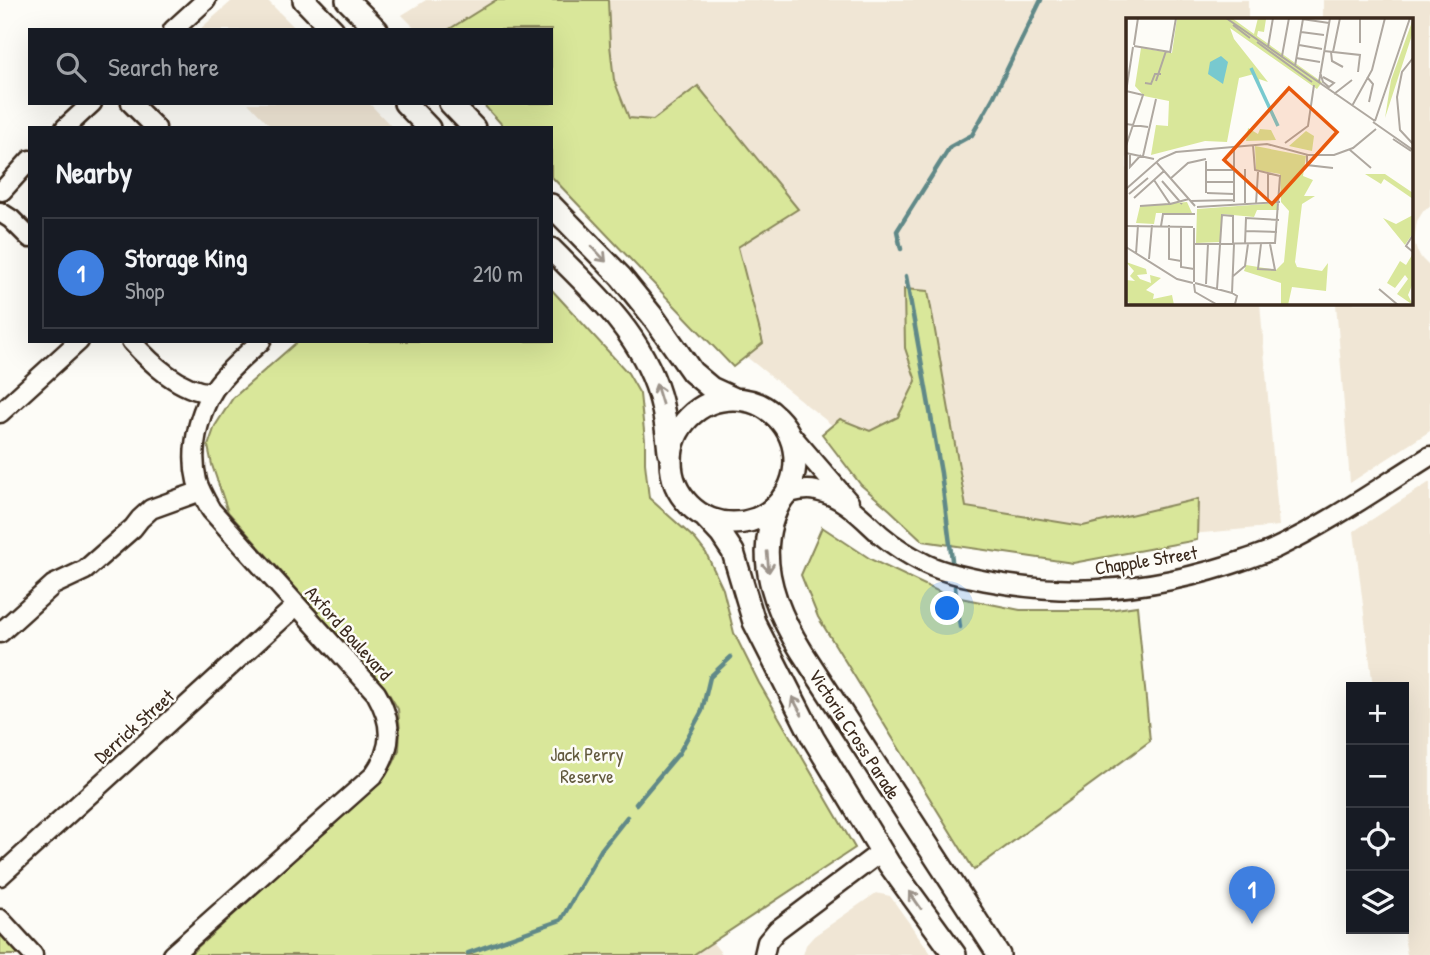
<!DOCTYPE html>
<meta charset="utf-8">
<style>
:root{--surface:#171b24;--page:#242831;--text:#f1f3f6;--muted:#9ea1a6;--line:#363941;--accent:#1a73e8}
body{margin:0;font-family:"Patrick Hand",sans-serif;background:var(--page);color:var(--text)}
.controls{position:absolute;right:21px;bottom:21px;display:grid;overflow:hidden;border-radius:0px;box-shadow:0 7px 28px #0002}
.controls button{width:63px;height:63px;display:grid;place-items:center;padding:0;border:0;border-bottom:2px solid var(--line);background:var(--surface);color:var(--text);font:35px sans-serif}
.you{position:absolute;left:948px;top:609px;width:24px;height:24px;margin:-18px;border:5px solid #fff;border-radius:50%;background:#1a73e8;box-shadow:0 0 0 10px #1a73e833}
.badge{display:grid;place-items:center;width:46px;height:46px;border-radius:50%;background:var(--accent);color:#fff;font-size:23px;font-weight:700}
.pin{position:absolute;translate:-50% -58px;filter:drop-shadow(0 2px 4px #0008)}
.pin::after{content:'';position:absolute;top:37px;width:24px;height:21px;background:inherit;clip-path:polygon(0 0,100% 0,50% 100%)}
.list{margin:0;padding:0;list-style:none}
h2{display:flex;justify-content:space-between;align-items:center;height:91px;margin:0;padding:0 28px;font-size:30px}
h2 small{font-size:23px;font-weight:400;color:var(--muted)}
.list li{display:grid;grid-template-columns:46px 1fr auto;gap:21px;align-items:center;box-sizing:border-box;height:112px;margin:0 14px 14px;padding:0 14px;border:2px solid var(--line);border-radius:0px}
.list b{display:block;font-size:26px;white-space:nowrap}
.list p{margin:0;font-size:23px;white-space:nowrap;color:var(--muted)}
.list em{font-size:23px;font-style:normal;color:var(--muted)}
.icon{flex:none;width:38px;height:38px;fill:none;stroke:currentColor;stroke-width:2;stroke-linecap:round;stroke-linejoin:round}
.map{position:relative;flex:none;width:1430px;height:955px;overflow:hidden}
.search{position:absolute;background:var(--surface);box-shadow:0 7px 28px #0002;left:28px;top:28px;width:525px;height:77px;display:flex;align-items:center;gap:18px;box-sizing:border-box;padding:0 24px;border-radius:0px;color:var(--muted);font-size:26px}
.panel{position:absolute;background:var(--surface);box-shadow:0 7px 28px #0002;left:28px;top:126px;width:525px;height:217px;border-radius:0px}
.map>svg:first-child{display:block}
</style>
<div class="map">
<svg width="1430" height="955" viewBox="0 0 1430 955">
<rect width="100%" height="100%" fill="#fdfcf7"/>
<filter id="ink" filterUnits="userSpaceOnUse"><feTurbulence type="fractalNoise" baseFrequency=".0143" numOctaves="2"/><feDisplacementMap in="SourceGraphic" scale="14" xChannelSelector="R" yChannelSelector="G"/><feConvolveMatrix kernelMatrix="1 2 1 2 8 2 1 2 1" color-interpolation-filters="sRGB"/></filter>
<g filter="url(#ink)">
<path fill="#f0e6d5" d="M 233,0 L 267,0 L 297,30 L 199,30 Z
M 426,0 L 1248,0 L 1248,19 L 1127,19 L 1127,303 L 1260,303 L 1279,526 L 1050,547 L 956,527 L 867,453 L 734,347 L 551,128 L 551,30 L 417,30 L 402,15 Z
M 1323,0 L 1430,0 L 1430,206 L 1424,210 L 1417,221 L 1414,240 L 1417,251 L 1422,259 L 1430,267 L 1430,431 L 1350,483 L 1336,303 L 1411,303 L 1411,19 L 1323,19 Z
M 248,103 L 369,103 L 393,128 L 272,128 Z
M 1430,482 L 1430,955 L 1407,955 L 1403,929 L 1404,687 L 1373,687 L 1354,531 Z
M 876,893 L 890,896 L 932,955 L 803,955 L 806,945 L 814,936 Z
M 712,942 L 723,955 L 693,955 Z"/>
<path fill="#d9e79a" stroke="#8a885c" stroke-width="2" d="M 496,0 L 608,0 L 610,45 L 614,80 L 629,118 L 653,120 L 698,86 L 798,209 L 738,247 L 763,343 L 733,367 L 551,176 L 551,128 L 505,128 L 482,103 L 551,103 L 551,30 L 448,30 Z
M 551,289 L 628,373 L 640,394 L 645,440 L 645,463 L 649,498 L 695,539 L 706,553 L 723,589 L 734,633 L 759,683 L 855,848 L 693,955 L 189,955 L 380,782 L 393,764 L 399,751 L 400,731 L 398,709 L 386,689 L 228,512 L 212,465 L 208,446 L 215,426 L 233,398 L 298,341 L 551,341 Z
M 904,289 L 928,291 L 966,507 L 1083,526 L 1198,499 L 1197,540 L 1073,563 L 923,541 L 890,510 L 861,485 L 822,434 L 840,419 L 870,431 L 898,417 L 916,381 L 905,348 Z
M 822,527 L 872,560 L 946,595 L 1020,610 L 1109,610 L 1137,606 L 1150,741 L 974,870 L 818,617 L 801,575 Z
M 0,933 L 20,955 L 0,955 Z"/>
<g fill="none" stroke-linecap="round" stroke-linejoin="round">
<path stroke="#608988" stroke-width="4.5" d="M 901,249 L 897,231 L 950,147 L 972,135 L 994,96 L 1041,0
M 906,276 L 941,473 L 952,560
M 955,587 L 960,627
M 636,804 L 679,753 L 702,711 L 710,677 L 731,657
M 468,953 L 561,920 L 601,850 L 627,817"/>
<g stroke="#3b2a1e" stroke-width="23">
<path id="minor" d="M 173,30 L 206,0
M 131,103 L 156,128
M 65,128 L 92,103
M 2,191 L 30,160
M 0,212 L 11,219 L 30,238
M 131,341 C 152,364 179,390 211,393
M 0,413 L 79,341
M 792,436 L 849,502
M 785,494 C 795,492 805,488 816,491 C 843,496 862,518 881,535 C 895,547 910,556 926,564 C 945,573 967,577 987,581 C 1069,597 1151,590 1229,565 C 1244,560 1260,555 1274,549 C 1329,523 1379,488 1430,456
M 0,633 L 53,585 L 85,570 L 133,528 L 140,519 L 151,509 L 201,491
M 0,876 L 296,606
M 0,919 L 33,955
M 172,955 L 373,776 C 394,747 393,723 376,693 L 211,510 C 206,501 200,491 197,481 C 189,448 200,403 222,379 C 234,365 248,353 261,341
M 764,955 L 767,942 L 777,930 L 882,851"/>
</g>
<g stroke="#3b2a1e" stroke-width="26">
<path id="major" d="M 304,0 L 333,30
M 347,0 L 377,30
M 405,103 L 429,128
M 450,103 L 474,128
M 551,205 L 621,277 L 654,318 L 692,372 L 711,388 L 735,399
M 551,249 C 594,292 641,334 659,394 C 665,413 667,432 669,452
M671 461a62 62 0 1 1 124 0a62 62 0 1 1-124 0Z
M 783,497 C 751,548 773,606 802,652 L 999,955
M 706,518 L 721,534 L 733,552 L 754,622 L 813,738 L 889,864 L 955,955"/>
</g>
<use href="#minor" stroke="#fdfcf7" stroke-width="18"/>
<use href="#major" stroke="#fdfcf7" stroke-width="21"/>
</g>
<defs><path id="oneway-shaft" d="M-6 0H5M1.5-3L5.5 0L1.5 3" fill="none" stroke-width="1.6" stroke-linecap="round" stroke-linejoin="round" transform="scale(1.75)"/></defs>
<g stroke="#9c938a">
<use href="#oneway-shaft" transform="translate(599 254) rotate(47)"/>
<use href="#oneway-shaft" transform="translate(659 394) rotate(-107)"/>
<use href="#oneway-shaft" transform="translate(768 562) rotate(85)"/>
<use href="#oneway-shaft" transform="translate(797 706) rotate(-118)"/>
<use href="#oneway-shaft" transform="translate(915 900) rotate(-125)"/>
</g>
</g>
<g text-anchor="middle" stroke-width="5" stroke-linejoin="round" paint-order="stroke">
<g font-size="19" fill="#3b2a1e" stroke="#fdfcf7">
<text transform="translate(1146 560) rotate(-9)" y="7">Chapple Street</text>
<text transform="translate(349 633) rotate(48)" y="7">Axford Boulevard</text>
<text transform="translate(134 726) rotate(-42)" y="7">Derrick Street</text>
<text transform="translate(855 734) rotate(57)" y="7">Victoria Cross Parade</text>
</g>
<g font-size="19" fill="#62593d" stroke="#fdfcf7">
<text x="587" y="761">Jack Perry<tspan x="587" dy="22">Reserve</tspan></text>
</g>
</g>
<g transform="translate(1126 18)">
<rect width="287" height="287" fill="#fdfcf7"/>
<path d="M 51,0 L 106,0 L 128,16 L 132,0 L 140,1 L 138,14 L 132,13 L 131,18 L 196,64 L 191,71 L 104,10 L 108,21 L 142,64 L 133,61 L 135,71 L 128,56 L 113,60 L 101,124 L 79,123 L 25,137 L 30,107 L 42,108 L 43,83 L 18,78 L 9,68 L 15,30 L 46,35 ZM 287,1 L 287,14 L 259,100 L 265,62 ZM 122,110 L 132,116 L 134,111 L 145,112 L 150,122 L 120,123 ZM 180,113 L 188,118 L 186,133 L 163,128 ZM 129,128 L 180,138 L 177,158 L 187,162 L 178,178 L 189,178 L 176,186 L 169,244 L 171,249 L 196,253 L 202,245 L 200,273 L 166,269 L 162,287 L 155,287 L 155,265 L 118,253 L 120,247 L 150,252 L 158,244 L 163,193 L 155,184 L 154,156 L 130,152 ZM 239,156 L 259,156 L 287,175 L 287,181 L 258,161 L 255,166 ZM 61,184 L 66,195 L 30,195 L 28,206 L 10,205 L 14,188 ZM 151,185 L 153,192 L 131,192 L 128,199 L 96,196 L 94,224 L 70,225 L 71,191 ZM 287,197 L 287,215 L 279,227 L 257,200 L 270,206 ZM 286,237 L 287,265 L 282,277 L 287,287 L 271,276 L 282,261 L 279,257 L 269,270 L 261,265 L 274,243 L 280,247 ZM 0,244 L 20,251 L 21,256 L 11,257 L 14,261 L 25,265 L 24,257 L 35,260 L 20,272 L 28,276 L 27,281 L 46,277 L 48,287 L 5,287 L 0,282 L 0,262 L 9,263 L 4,258 L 8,253 Z" fill="#d9e79a"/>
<path d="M 95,38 L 102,44 L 97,66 L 82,56 L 84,44 Z" fill="#78c9cf"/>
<path fill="none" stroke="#78c9cf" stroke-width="3.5" d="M 125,50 L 152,108"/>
<path fill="none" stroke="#afa8a0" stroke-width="2" d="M 100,0 L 249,103M 234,0 L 234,25M 176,1 L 203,5M 107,7 L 124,20M 175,14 L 198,17M 131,24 L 186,64M 8,27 L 12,0M 173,27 L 196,31M 8,28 L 44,34M 142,29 L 147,0M 198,33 L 234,37 L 232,54M 205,34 L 206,43 L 217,49M 207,34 L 214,0M 44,35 L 50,0M 156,38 L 163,0M 170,40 L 194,44M 287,40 L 276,54 L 271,79 L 274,112 L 287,126M 169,48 L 177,1M 194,54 L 197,64 L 203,69 L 208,65 L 197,59M 241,59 L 247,66 L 243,84M 30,63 L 40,33M 193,64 L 204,0M 19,65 L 25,66 L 29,56 L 35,56M 0,73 L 17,77 L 0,128M 0,74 L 7,29M 208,76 L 226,62M 226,88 L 246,52 L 259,0M 249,103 L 284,0M 247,104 L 287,132M 0,106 L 22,109M 267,121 L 285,133M 159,125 L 182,108 L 188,67M 108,128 L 108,151M 224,132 L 245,150M 0,135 L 28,141M 4,136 L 4,149 L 15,137M 181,137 L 181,147 L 207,150M 17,138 L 30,81M 31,145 L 69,188M 119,151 L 119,185M 80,152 L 107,152M 142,155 L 142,184M 44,161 L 62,145 L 80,141M 28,162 L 44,186 L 63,181M 36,163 L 56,186M 80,164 L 108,164M 0,171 L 34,141 L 50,134 L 141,126 L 182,137 L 208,137 L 227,130 L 250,111M 80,175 L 80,143M 81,175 L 108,176M 3,176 L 22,160M 8,180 L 38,153M 64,183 L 108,182M 108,184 L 108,153M 130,186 L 132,154M 14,188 L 43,186M 71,189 L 154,184M 43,207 L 43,241 L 55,243M 0,208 L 67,209M 35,208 L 37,196 L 69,196M 55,208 L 55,249 L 68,251M 68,210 L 68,264M 119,213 L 151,214M 287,217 L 280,228 L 287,234M 68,226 L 149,225 L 154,158 L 129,152 L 127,127M 119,226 L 120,200 L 153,202M 135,226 L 132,251 L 149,252 L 144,226M 0,229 L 51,261 L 67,265M 10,236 L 12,207M 23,241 L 26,207M 106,259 L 119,248 L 122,226M 69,265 L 106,275M 68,266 L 69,274 L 90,286 L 109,286 L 111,278 L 106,275M 80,266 L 82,226M 91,271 L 96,197 L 107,198 L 107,226M 253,271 L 272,287M 106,275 L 108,226"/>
<path fill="#e8590c" fill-opacity="0.15" stroke="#e8590c" stroke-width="3.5" d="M 163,70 L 211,114 L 146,186 L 98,142 Z"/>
<rect width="287" height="287" fill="none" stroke="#3b2a1e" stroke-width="3.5"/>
</g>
</svg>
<div class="controls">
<button>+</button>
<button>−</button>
<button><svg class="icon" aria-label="locate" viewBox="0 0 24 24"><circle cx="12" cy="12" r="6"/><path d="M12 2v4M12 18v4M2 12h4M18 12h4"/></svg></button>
<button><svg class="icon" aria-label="layers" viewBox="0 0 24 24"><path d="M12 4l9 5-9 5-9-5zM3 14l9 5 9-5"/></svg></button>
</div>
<div class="you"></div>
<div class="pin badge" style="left:1252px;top:924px;background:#3f7fe0">1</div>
<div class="search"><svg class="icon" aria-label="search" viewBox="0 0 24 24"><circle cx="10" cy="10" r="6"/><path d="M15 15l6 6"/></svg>Search here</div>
<section class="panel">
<h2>Nearby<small></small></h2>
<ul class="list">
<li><span class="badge" style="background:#3f7fe0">1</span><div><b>Storage King</b><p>Shop</p></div><em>210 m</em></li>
</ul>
</section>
</div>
